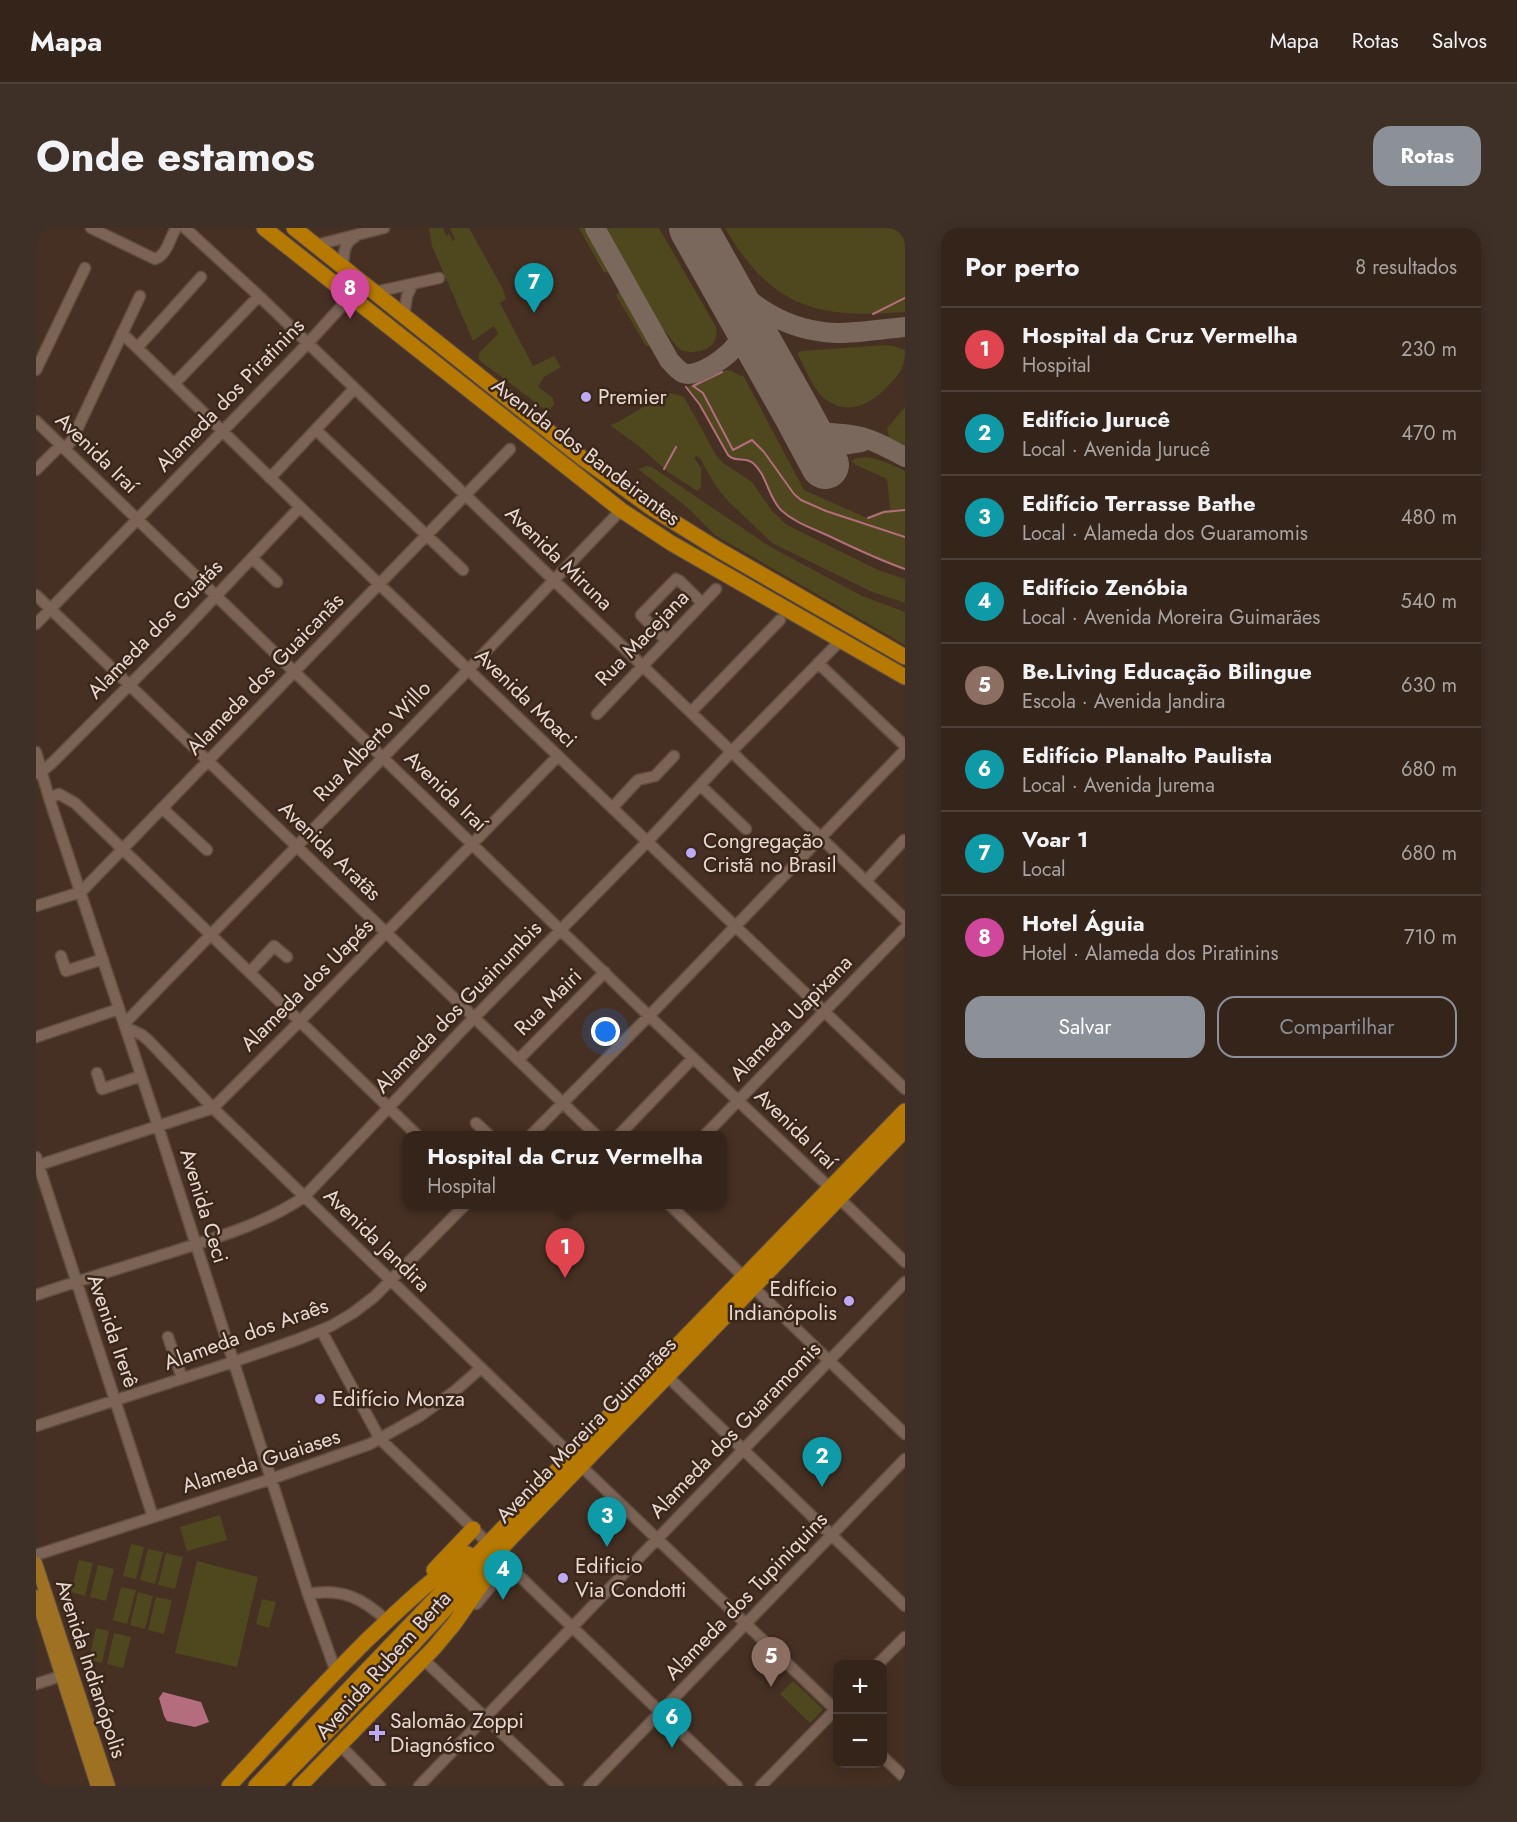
<!DOCTYPE html>
<html lang="pt">
<meta charset="utf-8">
<style>
:root{--surface:#34241a;--page:#3f3027;--text:#f1f3f6;--muted:#a9a4a2;--line:#4e4139;--accent:#8c9099}
body{margin:0;font-family:Jost,sans-serif;background:var(--page);color:var(--text)}
.controls{position:absolute;right:18px;bottom:18px;display:grid;overflow:hidden;border-radius:12px;box-shadow:0 3px 15px #0003}
.controls button{width:54px;height:54px;display:grid;place-items:center;padding:0;border:0;border-bottom:2px solid var(--line);background:var(--surface);color:var(--text);font:30px sans-serif}
.you{position:absolute;left:570px;top:804px;width:21px;height:21px;margin:-15px;border:4px solid #fff;border-radius:50%;background:#1a73e8;box-shadow:0 0 0 9px #1a73e833}
.badge{display:grid;place-items:center;width:39px;height:39px;border-radius:50%;background:var(--accent);color:#fff;font-size:20px;font-weight:700}
.pin{position:absolute;translate:-50% -50px;filter:drop-shadow(0 2px 3px #0008)}
.pin::after{content:'';position:absolute;top:32px;width:21px;height:18px;background:inherit;clip-path:polygon(0 0,100% 0,50% 100%)}
.popup{position:absolute;left:367px;top:903px;width:324px;height:78px;box-sizing:border-box;display:grid;place-content:center;border-radius:12px;background:var(--surface);filter:drop-shadow(0 2px 4px #0005);font-size:20px;white-space:nowrap;color:var(--muted)}
.popup b{font-size:22px;color:var(--text)}
.popup::after{content:'';position:absolute;left:50%;top:100%;margin-left:-12px;border:12px solid transparent;border-top-color:var(--surface)}
.list{margin:0;padding:0;list-style:none}
h2{display:flex;justify-content:space-between;align-items:center;height:78px;margin:0;padding:0 24px;font-size:26px}
h2 small{font-size:20px;font-weight:400;color:var(--muted)}
.list li{display:grid;grid-template-columns:39px 1fr auto;gap:18px;align-items:center;box-sizing:border-box;height:84px;padding:0 24px;border-top:2px solid var(--line)}
.list b{display:block;font-size:22px;white-space:nowrap}
.list p{margin:0;font-size:20px;white-space:nowrap;color:var(--muted)}
.list em{font-size:20px;font-style:normal;color:var(--muted)}
.actions{display:flex;gap:12px;padding:18px 24px}
.actions a{flex:1;padding:14px 0;border:2px solid var(--accent);border-radius:18px;text-align:center;font-size:21px;color:var(--accent)}
.actions .main{background:var(--accent);color:#fff}
.map{position:relative;flex:none;width:869px;height:1558px;overflow:hidden;border-radius:18px}
header{display:flex;align-items:center;gap:36px;box-sizing:border-box;height:84px;padding:0 30px;background:var(--surface);border-bottom:2px solid var(--line)}
header strong{font-size:28px}
nav{display:flex;gap:33px;margin-inline-start:auto;font-size:21px}
.intro{display:flex;align-items:center;justify-content:space-between;box-sizing:border-box;height:144px;padding:0 36px}
h1{margin:0;font-size:42px}
.button{padding:15px 27px;border-radius:18px;background:var(--accent);color:#fff;font-size:21px;font-weight:700}
main{display:flex;gap:36px;padding:0 36px}
aside{flex:1;background:var(--surface);border-radius:18px;box-shadow:0 3px 15px #0003}
.map>svg:first-child{display:block}
</style>
<header>
<strong>Mapa</strong>
<nav><a>Mapa</a><a>Rotas</a><a>Salvos</a></nav>
</header>
<div class="intro"><h1>Onde estamos</h1><a class="button">Rotas</a></div>
<main>
<div class="map">
<svg width="869" height="1558" viewBox="0 0 869 1558">
<rect width="100%" height="100%" fill="#463023"/>
<path fill="#4f471d" d="M 393,0 L 407,0 L 410,8 L 413,6 L 417,13 L 419,12 L 414,0 L 433,0 L 467,61 L 470,71 L 464,75 L 497,138 L 518,128 L 525,139 L 508,149 L 502,159 L 517,170 L 518,176 L 512,184 L 443,132 L 443,125 L 462,106 L 458,98 L 437,113 L 396,18 Z
M 543,0 L 553,0 L 575,39 L 574,43 L 569,45 L 567,43 Z
M 566,0 L 623,0 L 680,99 C 681,109 680,116 670,121 C 663,124 654,125 647,123 C 641,120 636,112 631,106 C 605,74 586,37 566,0 Z
M 689,0 L 869,0 L 869,84 C 781,91 736,80 689,0 Z
M 585,62 L 589,63 L 616,110 L 616,115 L 613,118 L 610,118 L 580,67 Z
M 849,117 L 857,118 L 869,122 C 869,141 863,146 851,159 C 834,177 812,188 789,171 C 779,164 768,138 762,127 L 763,124 L 766,123 Z
M 690,142 L 696,143 L 705,148 L 707,147 L 768,262 L 831,290 L 842,284 L 854,281 L 851,251 L 820,237 L 815,233 C 831,223 853,236 869,243 L 869,341 C 842,331 818,319 792,307 C 775,299 756,294 744,279 C 732,266 731,246 718,235 C 710,228 700,234 692,227 L 665,177 L 651,159 Z
M 635,165 L 648,169 L 680,227 L 687,235 L 716,254 L 736,283 L 751,297 L 842,342 L 869,351 L 869,375 L 834,363 L 736,315 L 692,273 L 679,257 L 664,230 L 660,228 L 658,230 L 665,240 L 665,259 L 661,263 L 632,244 L 604,219 L 574,197 L 582,194 L 629,166 Z
M 869,179 L 869,218 L 853,210 L 851,200 Z
M 611,238 L 616,239 L 733,318 L 826,368 L 869,384 L 869,417 L 679,307 L 652,280 L 602,241 Z
M 184,1287 L 191,1312 L 151,1323 L 144,1299 Z
M 95,1316 L 108,1319 L 100,1351 L 87,1348 Z
M 112,1321 L 127,1324 L 119,1356 L 104,1352 Z
M 130,1325 L 147,1329 L 139,1361 L 122,1357 Z
M 43,1332 L 57,1335 L 49,1368 L 35,1364 Z
M 161,1333 L 222,1349 L 201,1439 L 139,1425 Z
M 62,1337 L 78,1341 L 70,1373 L 54,1369 Z
M 85,1359 L 100,1362 L 91,1396 L 77,1392 Z
M 102,1364 L 117,1368 L 109,1401 L 94,1397 Z
M 120,1369 L 136,1372 L 128,1406 L 112,1402 Z
M 226,1371 L 240,1374 L 233,1400 L 220,1396 Z
M 60,1400 L 73,1403 L 66,1435 L 53,1432 Z
M 78,1405 L 95,1409 L 87,1440 L 71,1436 Z
M 757,1453 L 786,1480 L 786,1483 L 774,1495 L 744,1466 Z"/>
<path fill="#b46d7d" d="M 127,1464 L 165,1474 L 173,1494 L 159,1499 L 131,1493 L 128,1488 L 123,1470 Z"/>
<g fill="none" stroke-linecap="round" stroke-linejoin="round">
<path stroke="#b46d7d" stroke-width="2" d="M 837,86 L 869,70
M 686,144 L 657,158 L 667,165 L 697,222 L 716,212 L 728,224 L 758,266 L 765,272 L 790,283 L 869,309
M 650,159 L 664,177 L 692,227 C 699,235 709,228 717,235 C 731,247 732,269 745,282 C 759,295 776,300 793,308 C 818,320 843,332 869,341
M 628,241 L 640,219
M 832,290 L 848,284 L 869,282"/>
<path stroke="#7a685c" stroke-width="20" d="M 559,0 L 633,132 C 637,136 641,142 647,145 C 662,151 695,127 702,114 C 707,105 706,91 703,82
M 679,39 C 711,76 748,103 800,105 C 823,105 846,101 869,99
M 761,185 C 790,215 792,200 825,209 C 841,213 855,222 869,229
M 784,228 L 806,217 L 825,214"/>
<path stroke="#7a685c" stroke-width="48" d="M 657,0 L 761,185 L 789,237"/>
<g stroke="#604e42" stroke-width="13">
<path id="minor" d="M 55,0 L 119,31 C 131,27 134,10 140,0
M 149,0 L 223,68 L 869,691
M 0,1 L 1,0
M 280,17 L 348,0
M 307,39 C 308,26 307,15 319,9
M 339,64 L 403,50
M 368,87 L 371,68 L 376,57
M 86,105 L 344,357 L 869,861
M 101,120 L 165,49
M 0,142 L 49,40
M 138,156 L 223,68
M 0,193 L 613,788 L 794,960
M 280,202 L 427,342
M 29,221 L 36,212 L 104,68
M 0,242 L 25,217
M 234,250 L 318,161
M 216,330 L 241,354
M 0,367 L 561,908
M 0,396 L 272,115 L 315,68
M 630,412 L 605,387 L 640,351 L 644,353 L 666,375
M 782,435 L 869,518
M 655,484 L 744,392
M 561,486 L 680,361
M 0,524 L 13,570 L 122,898 L 272,1366 L 300,1444
M 3,546 L 17,534 L 146,404 L 264,279
M 665,558 L 710,601
M 13,570 L 23,566 L 39,575 L 382,908
M 126,580 L 171,622
M 576,580 L 602,552 L 619,548 L 638,528
M 830,653 L 868,612
M 0,678 L 45,664 L 474,221
M 25,728 L 30,743 L 67,731
M 214,744 L 238,718 L 251,729
M 88,796 L 433,441 L 585,282
M 89,799 L 106,807 L 113,813 L 177,880 L 535,1227
M 0,809 L 83,781
M 482,832 L 569,744
M 61,845 L 66,861 L 105,848
M 440,895 L 454,908
M 494,908 L 613,788 L 869,522
M 582,908 L 657,830
M 668,908 L 869,700
M 0,929 L 117,1289
M 0,938 L 177,880 L 264,793 L 522,528
M 803,970 L 869,1034
M 633,976 L 708,1049
M 717,1059 L 869,1206
M 0,1067 C 45,1052 91,1038 136,1024 C 182,1009 228,996 268,969 L 428,800 L 611,614 L 696,523 L 804,413
M 285,1102 L 344,1211 L 452,1315
M 132,1109 L 146,1150
M 631,1148 L 869,1378
M 0,1198 L 197,1134 L 263,1111 L 295,1098 L 317,1085 L 338,1069 L 430,976
M 545,1238 L 802,1484
M 0,1327 L 235,1251 L 334,1216 L 384,1188 L 420,1162 L 445,1140
M 272,1366 C 306,1360 327,1370 351,1393
M 440,1376 L 468,1342 L 473,1339 L 475,1340 L 701,1558
M 387,1431 L 522,1558
M 842,1436 L 869,1409
M 0,1456 L 25,1448
M 304,1517 L 344,1558
M 846,1528 L 869,1550
M 383,1558 L 869,1054
M 553,1558 L 869,1231
M 725,1558 L 802,1479"/>
</g>
<g stroke="#604e42" stroke-width="14">
<path id="major" d="M 0,1335 L 73,1558
M 0,1368 L 61,1558"/>
</g>
<g stroke="#604e42" stroke-width="17">
<path id="highway" d="M 228,0 L 585,282 L 635,315 L 869,449
M 258,0 L 545,229 L 617,281 L 683,322 L 869,429
M 398,1342 L 437,1301
M 193,1558 C 238,1509 284,1459 331,1412 C 363,1382 395,1350 432,1326
M 220,1558 L 492,1274 L 535,1227 L 869,883
M 238,1558 L 377,1416 L 475,1310 L 869,902
M 264,1558 L 398,1420 L 418,1396 L 457,1340"/>
</g>
<use href="#minor" stroke="#7b6355" stroke-width="10"/>
<use href="#major" stroke="#9e7123" stroke-width="12"/>
<use href="#highway" stroke="#b67a02" stroke-width="15"/>
</g>
<g fill="#bea9f5" stroke="#3b261a" stroke-width="2">
<circle cx="550" cy="169" r="6"/>
<circle cx="655" cy="625" r="6"/>
<circle cx="813" cy="1073" r="6"/>
<circle cx="284" cy="1171" r="6"/>
<circle cx="527" cy="1350" r="6"/>
<path d="M338 1496h6v6h6v6h-6v6h-6v-6h-6v-6h6z"/>
</g>
<g text-anchor="middle" stroke-width="5" stroke-linejoin="round" paint-order="stroke">
<g font-size="21" fill="#e7d9d1" stroke="#3b261a">
<text transform="translate(194 167) rotate(-46)" y="7">Alameda dos Piratinins</text>
<text transform="translate(550 224) rotate(37)" y="7">Avenida dos Bandeirantes</text>
<text transform="translate(61 225) rotate(44)" y="7">Avenida Iraí</text>
<text transform="translate(523 330) rotate(44)" y="7">Avenida Miruna</text>
<text transform="translate(119 401) rotate(-46)" y="7">Alameda dos Guatás</text>
<text transform="translate(606 410) rotate(-46)" y="7">Rua Macejana</text>
<text transform="translate(229 446) rotate(-46)" y="7">Alameda dos Guaicanãs</text>
<text transform="translate(490 470) rotate(44)" y="7">Avenida Moaci</text>
<text transform="translate(336 513) rotate(-46)" y="7">Rua Alberto Willo</text>
<text transform="translate(410 563) rotate(44)" y="7">Avenida Iraí</text>
<text transform="translate(294 623) rotate(44)" y="7">Avenida Aratãs</text>
<text transform="translate(271 757) rotate(-45)" y="7">Alameda dos Uapés</text>
<text transform="translate(512 774) rotate(-45)" y="7">Rua Mairi</text>
<text transform="translate(422 779) rotate(-46)" y="7">Alameda dos Guainumbis</text>
<text transform="translate(755 790) rotate(-46)" y="7">Alameda Uapixana</text>
<text transform="translate(760 901) rotate(44)" y="7">Avenida Iraí</text>
<text transform="translate(168 978) rotate(73)" y="7">Avenida Ceci</text>
<text transform="translate(341 1012) rotate(44)" y="7">Avenida Jandira</text>
<text transform="translate(77 1103) rotate(71)" y="7">Avenida Irerê</text>
<text transform="translate(210 1106) rotate(-20)" y="7">Alameda dos Araês</text>
<text transform="translate(550 1202) rotate(-46)" y="7">Avenida Moreira Guimarães</text>
<text transform="translate(699 1202) rotate(-46)" y="7">Alameda dos Guaramomis</text>
<text transform="translate(225 1233) rotate(-18)" y="7">Alameda Guaiases</text>
<text transform="translate(710 1368) rotate(-46)" y="7">Alameda dos Tupiniquins</text>
<text transform="translate(347 1437) rotate(-48)" y="7">Avenida Rubem Berta</text>
<text transform="translate(55 1441) rotate(72)" y="7">Avenida Indianópolis</text>
</g>
<g font-size="21" fill="#e7d9d1" stroke="#3b261a" text-anchor="start">
<text x="562" y="176">Premier</text>
<text x="667" y="620">Congregação<tspan x="667" dy="24">Cristã no Brasil</tspan></text>
<text x="801" y="1068" text-anchor="end">Edifício<tspan x="801" dy="24">Indianópolis</tspan></text>
<text x="296" y="1178">Edifício Monza</text>
<text x="539" y="1345">Edificio<tspan x="539" dy="24">Via Condotti</tspan></text>
<text x="354" y="1500">Salomão Zoppi<tspan x="354" dy="24">Diagnóstico</tspan></text>
</g>
</g>
</svg>
<div class="controls">
<button>+</button>
<button>−</button>
</div>
<div class="you"></div>
<div class="pin badge" style="left:529px;top:1050px;background:#e0444e">1</div>
<div class="popup"><b>Hospital da Cruz Vermelha</b>Hospital</div>
<div class="pin badge" style="left:786px;top:1259px;background:#0f9aa8">2</div>
<div class="pin badge" style="left:571px;top:1319px;background:#0f9aa8">3</div>
<div class="pin badge" style="left:467px;top:1372px;background:#0f9aa8">4</div>
<div class="pin badge" style="left:735px;top:1459px;background:#8d6e63">5</div>
<div class="pin badge" style="left:636px;top:1520px;background:#0f9aa8">6</div>
<div class="pin badge" style="left:498px;top:85px;background:#0f9aa8">7</div>
<div class="pin badge" style="left:314px;top:91px;background:#d1479c">8</div>
</div>
<aside>
<h2>Por perto<small>8 resultados</small></h2>
<ul class="list">
<li><span class="badge" style="background:#e0444e">1</span><div><b>Hospital da Cruz Vermelha</b><p>Hospital</p></div><em>230 m</em></li>
<li><span class="badge" style="background:#0f9aa8">2</span><div><b>Edifício Jurucê</b><p>Local · Avenida Jurucê</p></div><em>470 m</em></li>
<li><span class="badge" style="background:#0f9aa8">3</span><div><b>Edifício Terrasse Bathe</b><p>Local · Alameda dos Guaramomis</p></div><em>480 m</em></li>
<li><span class="badge" style="background:#0f9aa8">4</span><div><b>Edifício Zenóbia</b><p>Local · Avenida Moreira Guimarães</p></div><em>540 m</em></li>
<li><span class="badge" style="background:#8d6e63">5</span><div><b>Be.Living Educação Bilingue</b><p>Escola · Avenida Jandira</p></div><em>630 m</em></li>
<li><span class="badge" style="background:#0f9aa8">6</span><div><b>Edifício Planalto Paulista</b><p>Local · Avenida Jurema</p></div><em>680 m</em></li>
<li><span class="badge" style="background:#0f9aa8">7</span><div><b>Voar 1</b><p>Local</p></div><em>680 m</em></li>
<li><span class="badge" style="background:#d1479c">8</span><div><b>Hotel Águia</b><p>Hotel · Alameda dos Piratinins</p></div><em>710 m</em></li>
</ul>
<div class="actions"><a class="main">Salvar</a><a>Compartilhar</a></div>
</aside>
</main>
